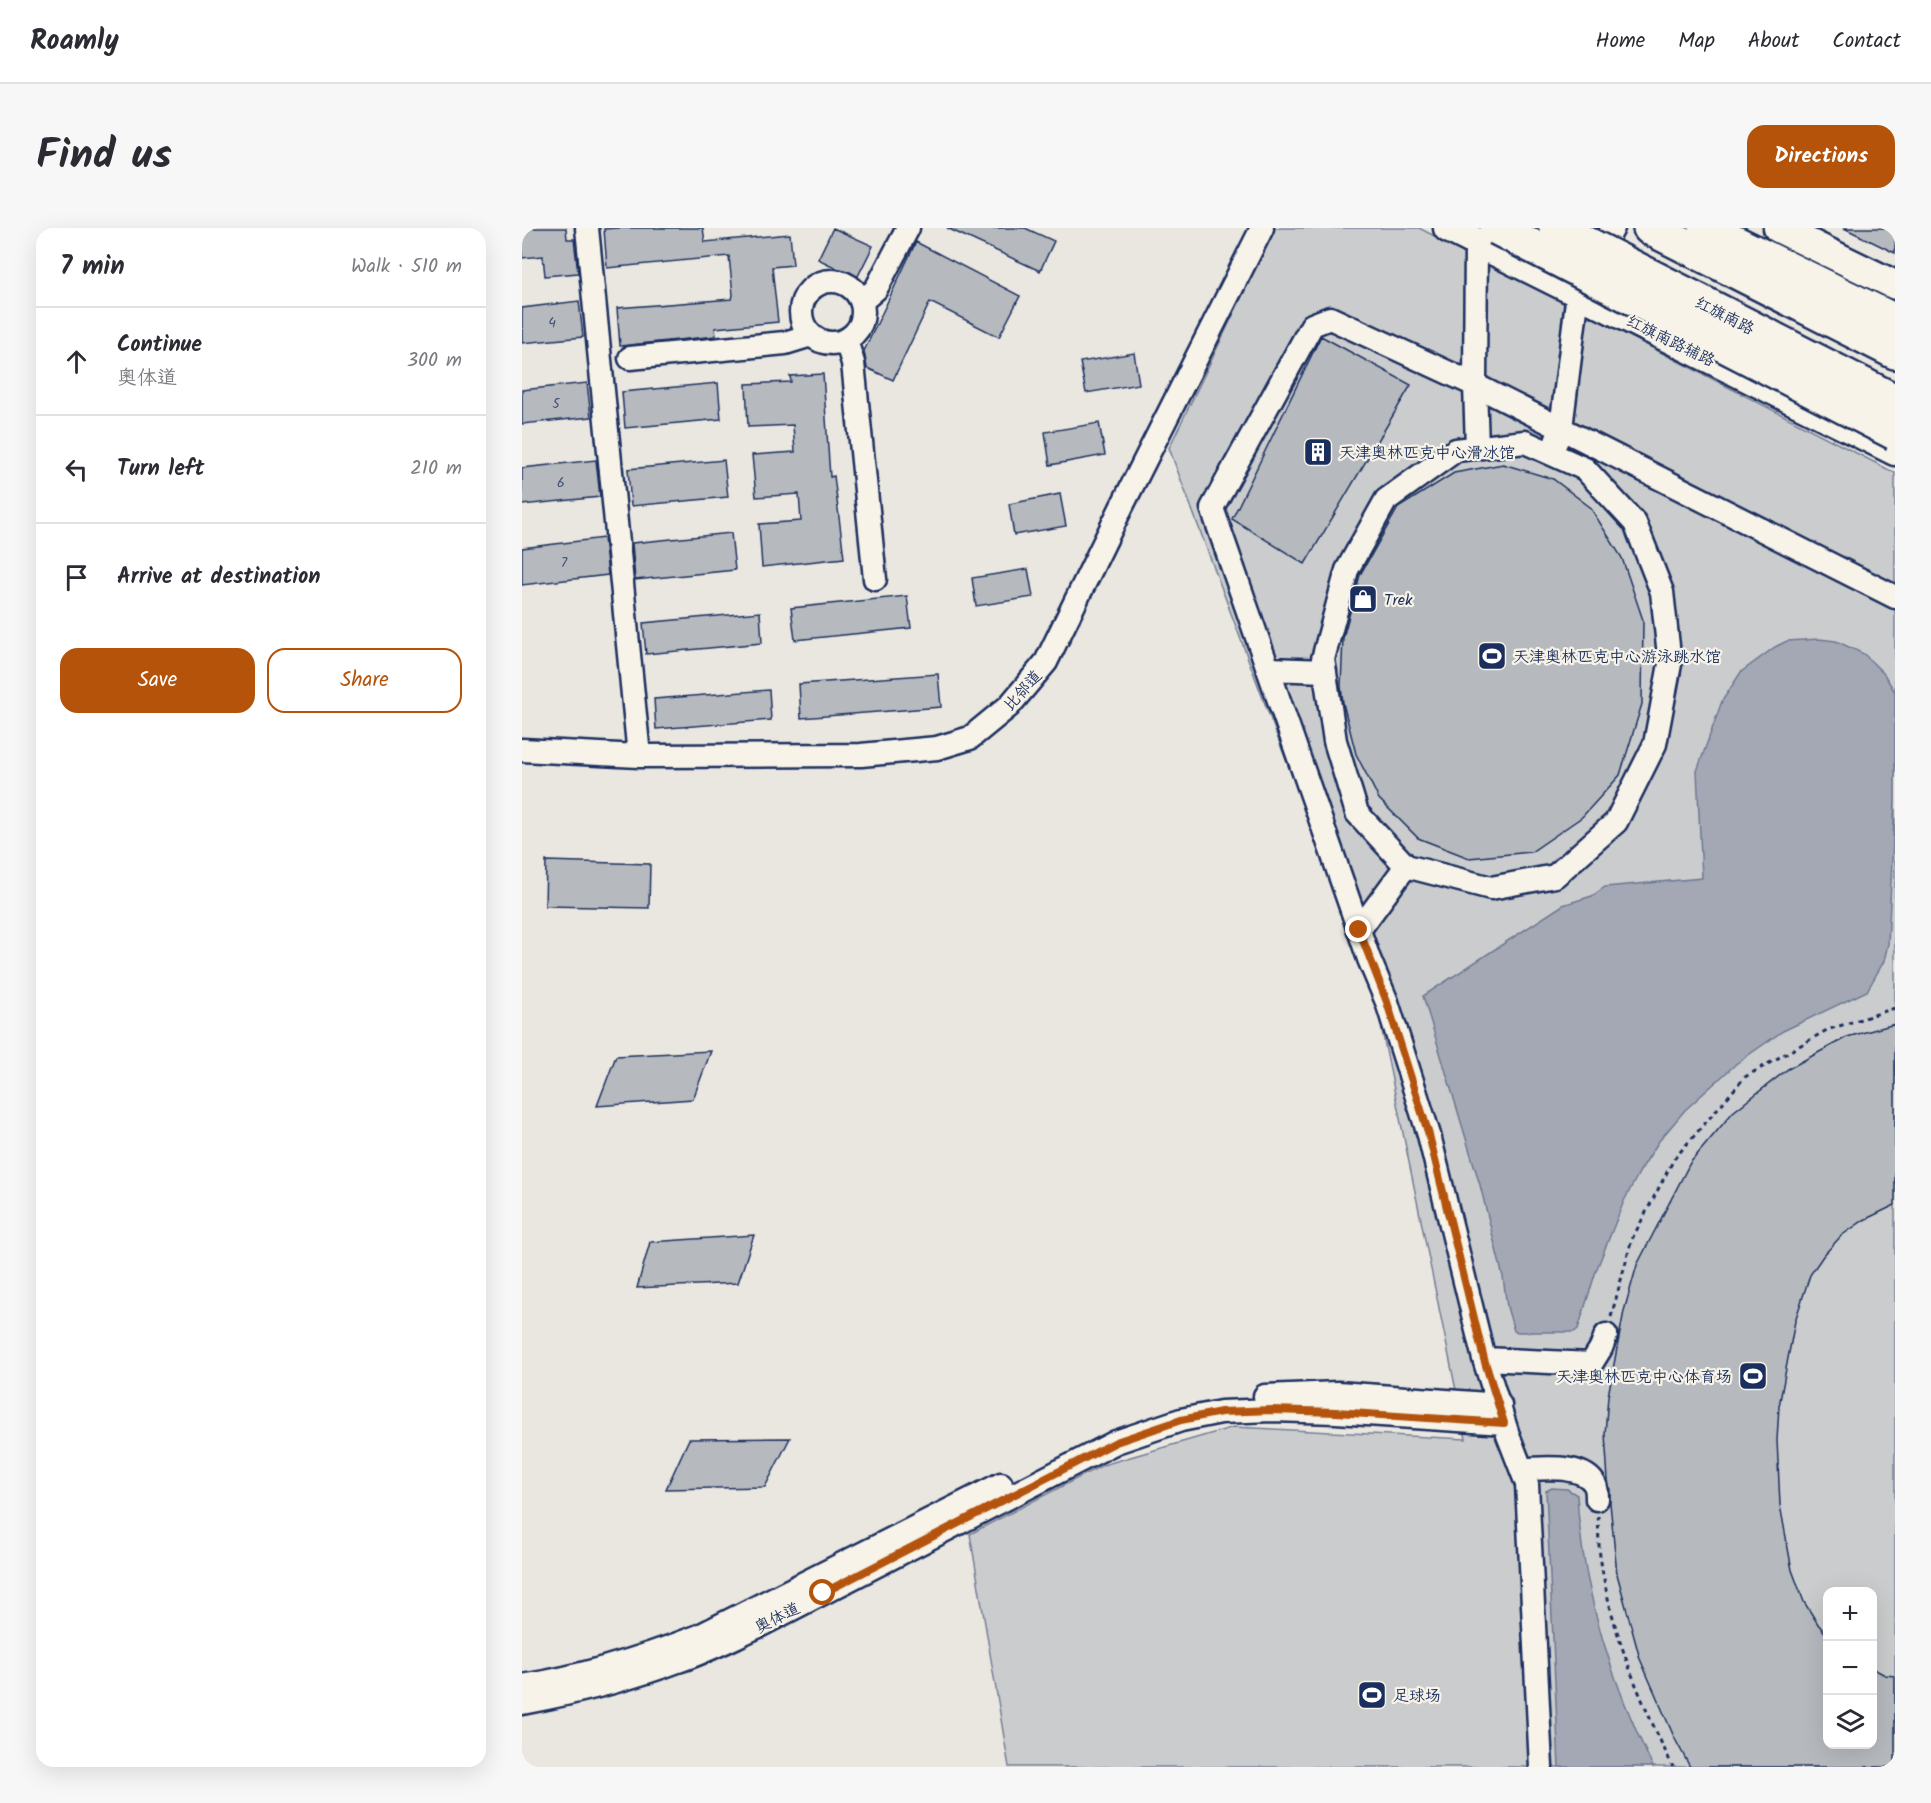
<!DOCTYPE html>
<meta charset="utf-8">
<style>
:root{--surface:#fff;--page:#f7f7f7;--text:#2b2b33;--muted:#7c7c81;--line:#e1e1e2;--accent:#b45309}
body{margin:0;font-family:Kalam,"LXGW WenKai TC",sans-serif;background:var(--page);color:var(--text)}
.controls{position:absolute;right:18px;bottom:18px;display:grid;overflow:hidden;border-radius:12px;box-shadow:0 6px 24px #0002}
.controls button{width:54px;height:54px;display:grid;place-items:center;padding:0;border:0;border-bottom:2px solid var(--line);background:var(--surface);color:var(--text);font:30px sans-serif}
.stop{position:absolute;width:18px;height:18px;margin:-14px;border:4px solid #b45309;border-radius:50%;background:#fff}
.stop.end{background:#b45309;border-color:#fff;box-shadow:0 2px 6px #0008}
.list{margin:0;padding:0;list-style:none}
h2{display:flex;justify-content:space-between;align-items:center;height:78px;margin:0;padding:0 24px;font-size:26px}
h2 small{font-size:20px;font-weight:400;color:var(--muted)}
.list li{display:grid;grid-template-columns:39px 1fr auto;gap:18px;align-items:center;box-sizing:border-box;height:108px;padding:0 24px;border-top:2px solid var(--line)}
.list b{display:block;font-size:22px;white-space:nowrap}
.list p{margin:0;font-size:20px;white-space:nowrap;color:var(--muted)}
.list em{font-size:20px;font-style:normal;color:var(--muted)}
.actions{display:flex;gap:12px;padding:18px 24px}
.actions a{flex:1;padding:14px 0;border:2px solid var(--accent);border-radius:18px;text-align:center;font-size:21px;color:var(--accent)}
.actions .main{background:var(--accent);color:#fff}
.icon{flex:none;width:33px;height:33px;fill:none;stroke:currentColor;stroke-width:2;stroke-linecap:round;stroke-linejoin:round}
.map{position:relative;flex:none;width:1373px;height:1539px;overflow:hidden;border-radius:18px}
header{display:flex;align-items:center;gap:36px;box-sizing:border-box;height:84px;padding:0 30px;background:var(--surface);border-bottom:2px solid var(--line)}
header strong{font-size:28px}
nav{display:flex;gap:33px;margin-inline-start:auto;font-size:21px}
.intro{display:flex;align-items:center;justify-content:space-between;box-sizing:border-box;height:144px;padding:0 36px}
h1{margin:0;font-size:42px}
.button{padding:15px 27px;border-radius:18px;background:var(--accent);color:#fff;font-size:21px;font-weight:700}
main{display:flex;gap:36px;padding:0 36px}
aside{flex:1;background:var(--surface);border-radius:18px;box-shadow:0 6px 24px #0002}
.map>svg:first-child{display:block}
</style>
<header>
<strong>Roamly</strong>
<nav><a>Home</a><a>Map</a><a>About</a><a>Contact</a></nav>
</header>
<div class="intro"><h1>Find us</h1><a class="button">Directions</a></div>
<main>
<aside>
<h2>7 min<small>Walk · 510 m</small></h2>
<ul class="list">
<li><svg class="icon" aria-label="ahead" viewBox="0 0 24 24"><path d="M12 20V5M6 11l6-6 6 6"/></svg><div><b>Continue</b><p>奥体道</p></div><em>300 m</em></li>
<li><svg class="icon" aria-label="left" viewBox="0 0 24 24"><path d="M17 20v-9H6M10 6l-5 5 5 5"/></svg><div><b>Turn left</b></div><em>210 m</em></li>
<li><svg class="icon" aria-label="arrive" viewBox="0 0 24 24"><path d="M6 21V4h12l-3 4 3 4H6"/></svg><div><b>Arrive at destination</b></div></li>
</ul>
<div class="actions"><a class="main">Save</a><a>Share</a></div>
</aside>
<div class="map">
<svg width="1373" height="1539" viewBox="0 0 1373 1539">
<rect width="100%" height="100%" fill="#eae7e0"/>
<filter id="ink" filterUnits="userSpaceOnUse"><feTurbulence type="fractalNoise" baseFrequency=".0167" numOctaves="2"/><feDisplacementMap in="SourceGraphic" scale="12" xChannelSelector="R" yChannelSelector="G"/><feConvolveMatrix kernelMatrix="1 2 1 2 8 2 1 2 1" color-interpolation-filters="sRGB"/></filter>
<g filter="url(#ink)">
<path fill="#cbcccd" stroke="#737e96" stroke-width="1.5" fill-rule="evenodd" d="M 753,0 L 897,0 L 1373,245 L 1373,1539 L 487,1539 L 448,1306 L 581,1237 L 712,1199 L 944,1211 L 853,769 L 647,220 ZM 1306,1364 L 1350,1364 L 1350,1516 L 1306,1516 Z"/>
<path fill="#a3a8b4" stroke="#6d7892" stroke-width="1.5" d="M 1297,411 L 1314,413 L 1342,426 L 1362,446 L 1373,464 L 1373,571 L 1366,716 L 1362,733 L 1345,763 L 1261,803 L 1215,835 L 1163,882 L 1137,913 L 1118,943 L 1102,973 L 1074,1043 L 1056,1101 L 1052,1104 L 996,1104 L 992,1103 L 985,1079 L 981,1049 L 958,957 L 901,768 L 1041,677 L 1070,668 L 1083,659 L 1180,650 L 1175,543 L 1200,473 L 1219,444 L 1253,419 L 1265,413 Z
M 1030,1260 L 1045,1261 L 1055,1267 C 1060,1363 1089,1453 1131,1539 L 1037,1539 L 1024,1263 Z"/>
<path fill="#b6babf" stroke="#1b2f5e" stroke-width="1.5" d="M 0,0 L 44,0 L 45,11 L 52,11 L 56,45 L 23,48 L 21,28 L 0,30 Z
M 96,0 L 181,0 L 183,14 L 268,6 L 271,37 L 250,39 L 256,94 L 193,100 L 194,108 L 98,118 L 95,80 L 210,71 L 211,67 L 207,28 L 85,40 L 82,1 Z
M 311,0 L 351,18 L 335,50 L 296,31 Z
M 425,0 L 503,0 L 532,13 L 518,43 Z
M 1322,0 L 1373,0 L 1373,25 Z
M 394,14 L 498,68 L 477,109 L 408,74 L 371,152 L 345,140 L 342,123 Z
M 57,73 L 61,109 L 0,115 L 0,80 Z
M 799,108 L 889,157 L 783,336 L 710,291 Z
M 612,125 L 617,156 L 564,165 L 558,134 Z
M 301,146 L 308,249 L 312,248 L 322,330 L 240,339 L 237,296 L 279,293 L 277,266 L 234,269 L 230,227 L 273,224 L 271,197 L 226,199 L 224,156 L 269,154 L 268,148 Z
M 65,155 L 69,189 L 0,196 L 0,162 Z
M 196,155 L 199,191 L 103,200 L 100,164 Z
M 577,195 L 583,227 L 528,237 L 523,204 Z
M 74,232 L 78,269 L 0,277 L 0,240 Z
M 202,232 L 206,269 L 109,278 L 106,241 Z
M 981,236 L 1031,251 L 1068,279 L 1100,330 L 1121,392 L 1120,476 L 1098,547 L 1060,589 L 1009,624 L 947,630 L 896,610 L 857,571 L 834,526 L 821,475 L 819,458 L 821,410 L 838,347 L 876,280 L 932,245 Z
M 538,266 L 544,298 L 492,307 L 487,276 Z
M 209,305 L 213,342 L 113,352 L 110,315 Z
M 82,310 L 86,347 L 0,357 L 0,320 Z
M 506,341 L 511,369 L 454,378 L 450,350 Z
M 385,368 L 389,400 L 273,412 L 269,380 Z
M 238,384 L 240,415 L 124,426 L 121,395 Z
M 416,446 L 419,479 L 279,490 L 277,456 Z
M 247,462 L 249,492 L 134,501 L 132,471 Z
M 24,633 L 128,636 L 127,680 L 23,678 Z
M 1373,796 L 1373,977 L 1342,992 L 1319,1008 L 1301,1028 L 1288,1047 L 1273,1093 L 1257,1178 L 1255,1212 L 1258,1277 L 1270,1342 L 1282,1374 L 1296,1396 L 1305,1407 L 1305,1516 L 1350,1516 L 1350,1440 L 1363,1447 L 1373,1448 L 1373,1539 L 1168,1539 L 1153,1511 L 1118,1431 L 1095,1346 L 1088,1275 L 1088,1262 L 1086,1252 L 1083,1206 L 1086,1168 L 1102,1083 L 1115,1037 L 1168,935 L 1211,884 L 1266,841 L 1325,809 Z
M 189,823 L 171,871 L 75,878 L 94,828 Z
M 232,1007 L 216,1055 L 115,1060 L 128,1014 Z
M 268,1210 L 243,1259 L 144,1261 L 167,1211 Z"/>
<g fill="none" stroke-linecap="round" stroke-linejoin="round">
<g stroke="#1b2f5e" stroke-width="27">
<path id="minor" d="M 65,0 L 117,528
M 954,14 L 953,157 L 955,220
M279 84a31 31 0 1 1 62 0a31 31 0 1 1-62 0Z
M 340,73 L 354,61 L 386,0
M 324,112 L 331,135 L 353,351
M 108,130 L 263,115 L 289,107
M 1034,214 L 1039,200 L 1056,65 L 1091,0
M 747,441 L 803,443
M 0,522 L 117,528 L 339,527 L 415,520 L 448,510 L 487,478 L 524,434 L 600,278 L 740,0
M 837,702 L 884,638 L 835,585 L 813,513 L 801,431 L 825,342 L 864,272 L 934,222 L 1003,214 L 1063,241 L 1113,295 L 1140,364 L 1148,436 L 1133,516 L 1094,594 L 1033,648 L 969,660 L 884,638
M 962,1131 L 1069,1136 L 1079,1120 L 1084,1107
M 743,1168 L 816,1165 L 978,1177
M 1001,1241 C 1020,1241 1062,1235 1073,1257 C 1075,1261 1075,1267 1075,1271
M 0,1458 C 60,1449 120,1430 177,1408 L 479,1256
M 0,1475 C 53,1465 106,1452 156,1433 C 184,1424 210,1410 237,1398 L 594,1214 L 659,1192 L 699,1184 L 750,1182 L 814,1184 L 982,1195
M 1019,1539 L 1005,1256 L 986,1207 L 962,1131 L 907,907 L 865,774 L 847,731 L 690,280 L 790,97 L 808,90 L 953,157 L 1373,369"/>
</g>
<g stroke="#1b2f5e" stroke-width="33">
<path id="major" d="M 926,0 L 1373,223
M 1256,0 L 1373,57"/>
</g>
<g stroke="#1b2f5e" stroke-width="38">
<path id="highway" d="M 1128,0 L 1373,124
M 1183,0 L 1373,93"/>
</g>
<path stroke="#1b2f5e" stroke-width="3" stroke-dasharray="4.5 4.5" stroke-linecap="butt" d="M 1089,1089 L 1110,1011 L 1152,931 L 1223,849 L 1305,802 L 1373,780
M 1076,1288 C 1077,1303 1076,1319 1079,1334 C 1090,1406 1119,1474 1151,1539"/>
<use href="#minor" stroke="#f7f3e8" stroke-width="22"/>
<use href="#major" stroke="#f7f3e8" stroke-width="28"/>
<use href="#highway" stroke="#f7f3e8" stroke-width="33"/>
<g stroke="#1b2f5e" stroke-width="38" stroke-linecap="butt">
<path id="highway-bridge" d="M 975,0 L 1373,205
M 1034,0 L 1373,173"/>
</g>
<use href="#highway-bridge" stroke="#f7f3e8" stroke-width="33"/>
</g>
</g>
<g fill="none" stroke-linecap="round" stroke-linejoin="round" filter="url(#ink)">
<path stroke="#b45309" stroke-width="8" d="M 301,1365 L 594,1214 L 659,1192 L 699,1184 L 750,1182 L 814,1184 L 982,1195 L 962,1131 L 907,907 L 865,774 L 837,702"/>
</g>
<defs>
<g id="building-square" transform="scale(1.5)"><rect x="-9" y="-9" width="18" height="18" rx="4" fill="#1b2f5e" stroke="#f7f3e8"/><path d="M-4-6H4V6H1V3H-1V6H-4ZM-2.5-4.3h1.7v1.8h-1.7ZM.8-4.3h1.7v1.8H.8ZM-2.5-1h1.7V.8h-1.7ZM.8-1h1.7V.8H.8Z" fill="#fff"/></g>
<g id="shop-square" transform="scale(1.5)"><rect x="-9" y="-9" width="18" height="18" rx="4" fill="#1b2f5e" stroke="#f7f3e8"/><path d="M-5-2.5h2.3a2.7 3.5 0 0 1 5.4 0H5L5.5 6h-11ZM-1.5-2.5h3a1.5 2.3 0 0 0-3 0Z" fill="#fff"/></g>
<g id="stadium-square" transform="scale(1.5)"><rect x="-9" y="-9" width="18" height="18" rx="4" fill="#1b2f5e" stroke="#f7f3e8"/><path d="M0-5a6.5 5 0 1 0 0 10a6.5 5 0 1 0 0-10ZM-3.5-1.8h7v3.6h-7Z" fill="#fff"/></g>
</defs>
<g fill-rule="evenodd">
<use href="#building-square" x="796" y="224"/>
<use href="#shop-square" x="841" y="371"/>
<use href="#stadium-square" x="970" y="428"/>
<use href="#stadium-square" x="1231" y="1148"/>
<use href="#stadium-square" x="850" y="1467"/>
</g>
<g text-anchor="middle" stroke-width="4.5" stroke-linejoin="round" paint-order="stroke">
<g font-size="14" fill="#425276">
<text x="30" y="99">4</text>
<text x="34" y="180">5</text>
<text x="39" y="259">6</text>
<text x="42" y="339">7</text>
</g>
<g font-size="16" fill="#1b2f5e" stroke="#f7f3e8">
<text transform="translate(1203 87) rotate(27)" y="6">红旗南路</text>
<text transform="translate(1149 112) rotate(26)" y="6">红旗南路辅路</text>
<text transform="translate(500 462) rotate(-48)" y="6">比邻道</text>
<text transform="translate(255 1389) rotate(-27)" y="6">奥体道</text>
</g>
<g font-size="16" fill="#1b2f5e" stroke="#f7f3e8" text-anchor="start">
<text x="817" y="230">天津奥林匹克中心滑冰馆</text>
<text x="862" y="377">Trek</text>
<text x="991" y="434">天津奥林匹克中心游泳跳水馆</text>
<text x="1210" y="1154" text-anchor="end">天津奥林匹克中心体育场</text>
<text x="871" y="1473">足球场</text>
</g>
</g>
</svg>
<div class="controls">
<button>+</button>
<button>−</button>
<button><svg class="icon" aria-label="layers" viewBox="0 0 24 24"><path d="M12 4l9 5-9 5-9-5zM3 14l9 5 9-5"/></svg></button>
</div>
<div class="stop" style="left:301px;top:1365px"></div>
<div class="stop end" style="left:837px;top:702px"></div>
</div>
</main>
